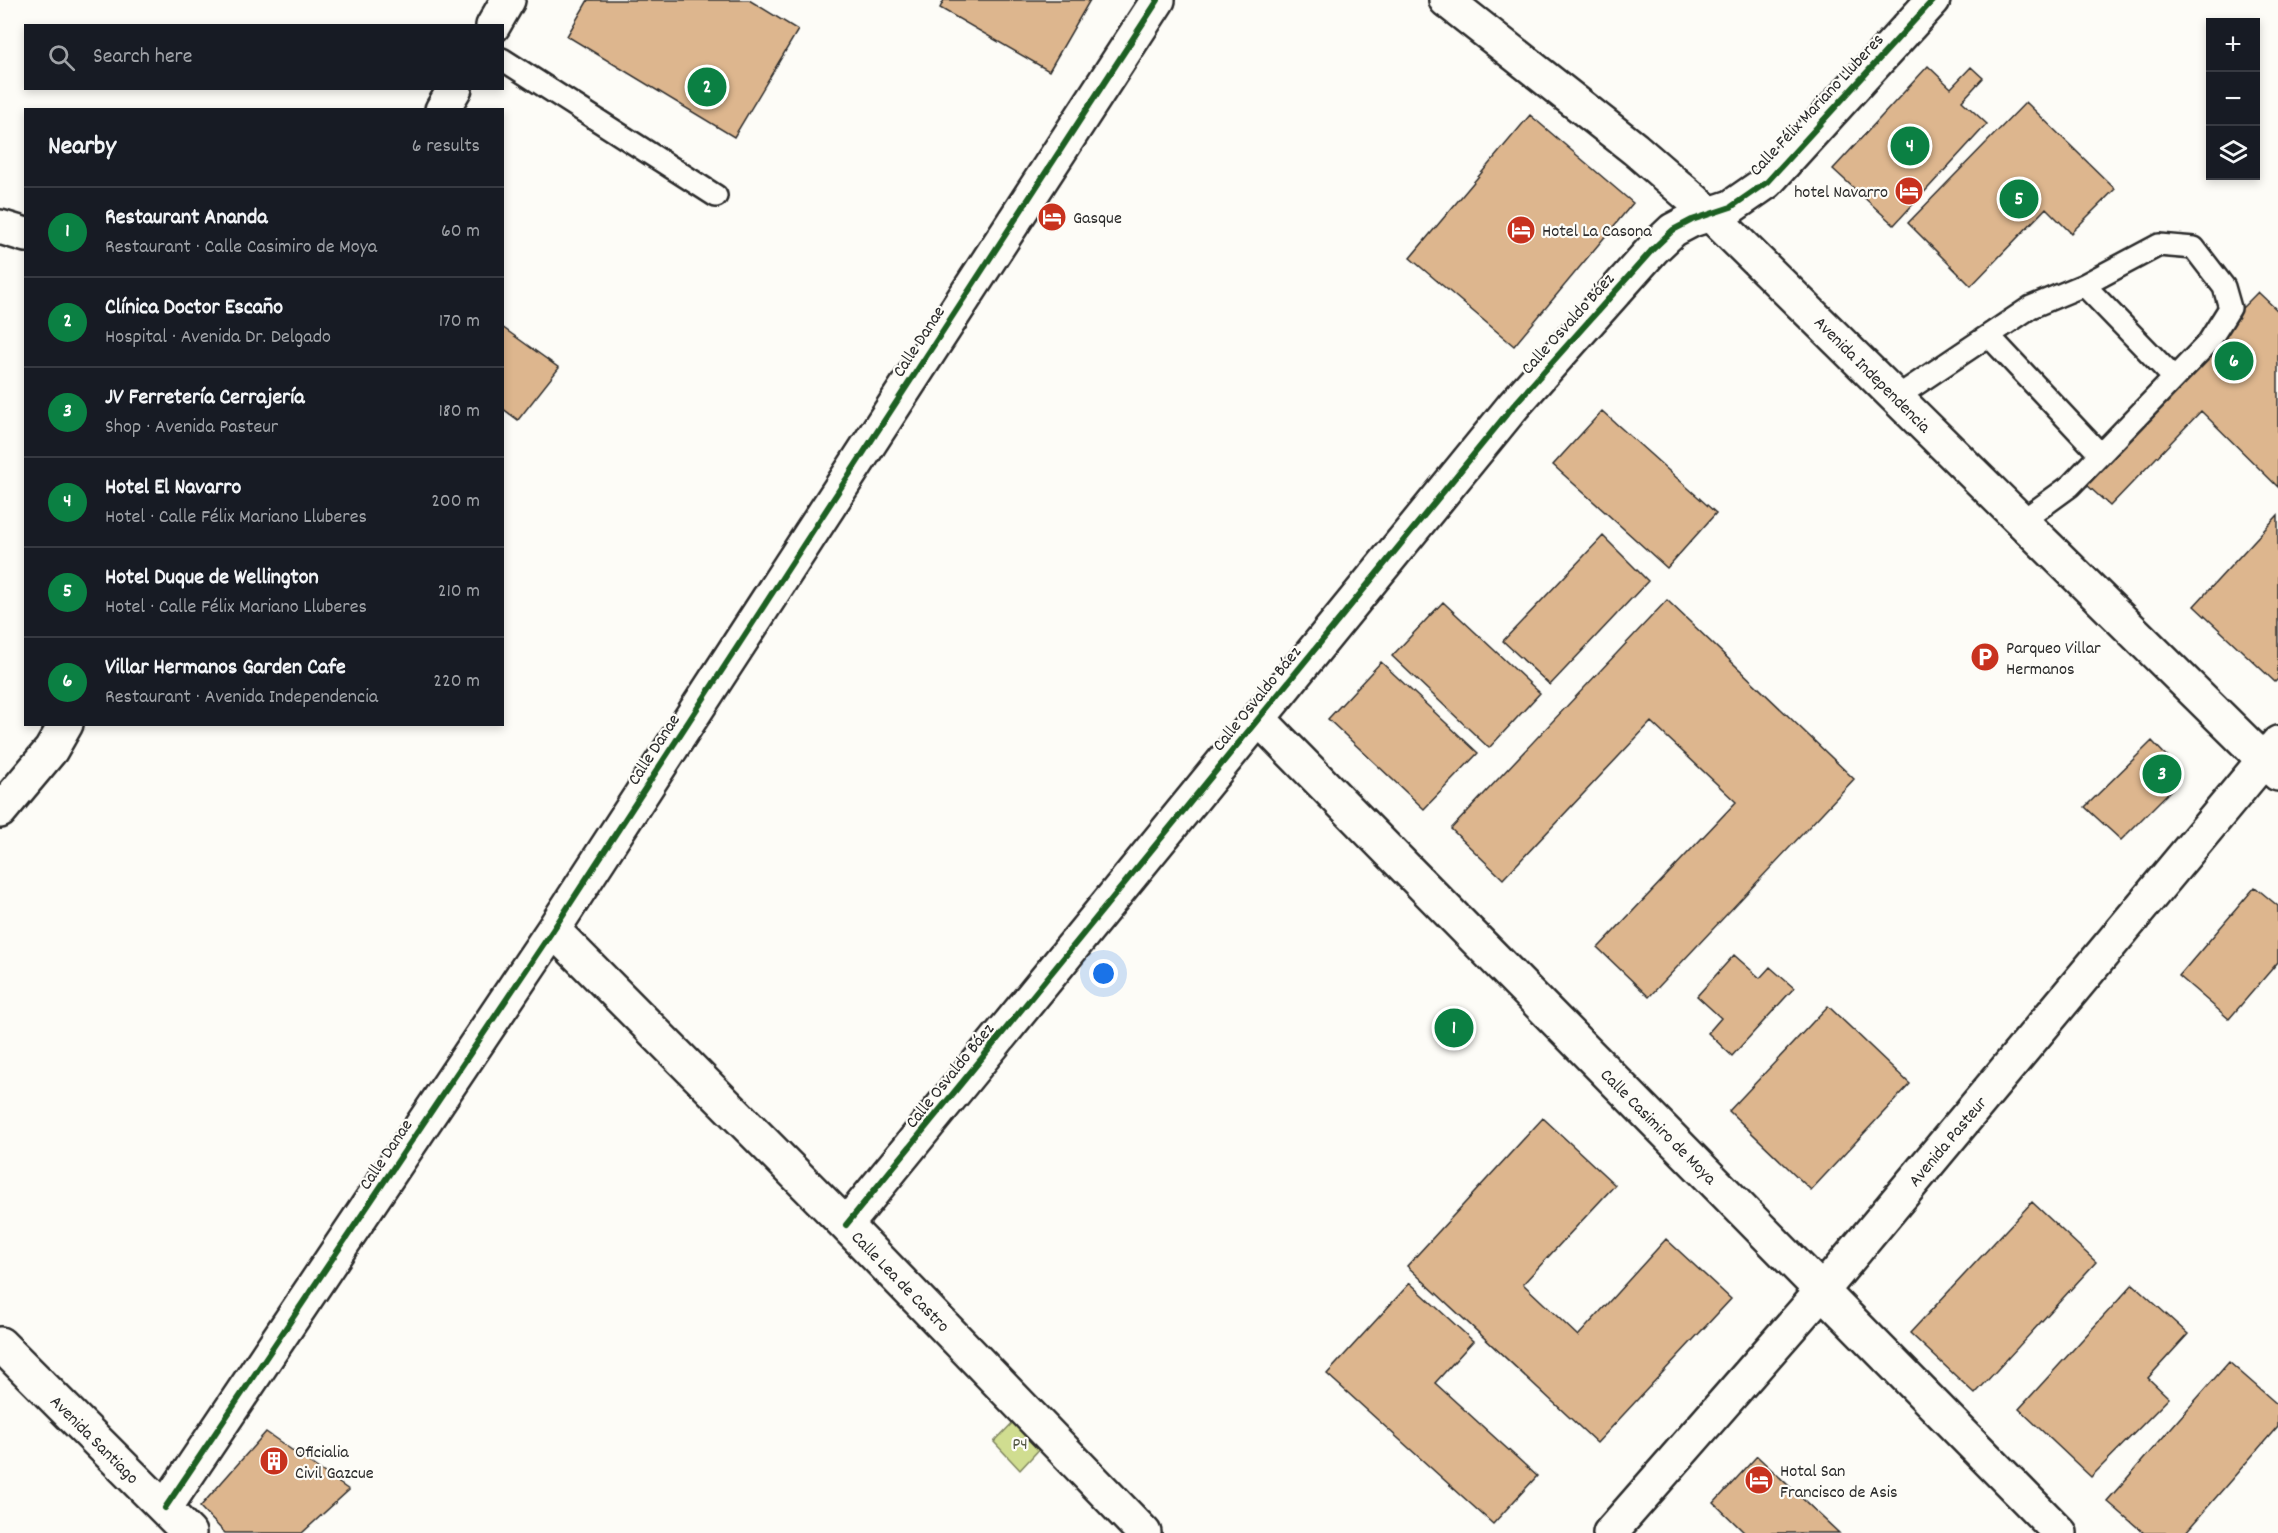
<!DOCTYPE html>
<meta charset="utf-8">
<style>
:root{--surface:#171b24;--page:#20242c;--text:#f1f3f6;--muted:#9ea1a6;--line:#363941;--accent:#0b8043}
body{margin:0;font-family:Dekko,sans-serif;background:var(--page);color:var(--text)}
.controls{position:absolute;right:18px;top:18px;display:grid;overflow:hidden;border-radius:0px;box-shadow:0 3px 9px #0003}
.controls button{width:54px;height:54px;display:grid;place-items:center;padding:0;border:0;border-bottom:2px solid var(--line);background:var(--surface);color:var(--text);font:30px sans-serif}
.you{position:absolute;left:1104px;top:974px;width:21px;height:21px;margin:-15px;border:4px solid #fff;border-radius:50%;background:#1a73e8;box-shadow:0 0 0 9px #1a73e833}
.badge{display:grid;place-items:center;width:39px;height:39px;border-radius:50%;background:var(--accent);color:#fff;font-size:20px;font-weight:700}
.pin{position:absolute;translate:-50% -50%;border:3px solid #fff;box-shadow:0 2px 6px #0006}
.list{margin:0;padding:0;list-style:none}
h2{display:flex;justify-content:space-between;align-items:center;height:78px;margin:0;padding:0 24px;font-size:26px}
h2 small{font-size:20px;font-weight:400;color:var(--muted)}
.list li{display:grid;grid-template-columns:39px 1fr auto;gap:18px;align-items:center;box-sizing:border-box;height:90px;padding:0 24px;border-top:2px solid var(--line)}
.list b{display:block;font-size:22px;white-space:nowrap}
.list p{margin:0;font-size:20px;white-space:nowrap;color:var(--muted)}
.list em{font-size:20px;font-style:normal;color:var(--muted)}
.icon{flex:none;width:33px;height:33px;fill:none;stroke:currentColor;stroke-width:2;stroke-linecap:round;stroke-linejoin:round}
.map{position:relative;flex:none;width:2278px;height:1533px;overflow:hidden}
.search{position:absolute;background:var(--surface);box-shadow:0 3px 9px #0003;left:24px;top:24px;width:480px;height:66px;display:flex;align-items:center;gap:15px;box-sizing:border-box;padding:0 21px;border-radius:0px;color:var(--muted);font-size:22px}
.panel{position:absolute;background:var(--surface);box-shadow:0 3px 9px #0003;left:24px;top:108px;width:480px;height:618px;border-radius:0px}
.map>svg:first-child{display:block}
</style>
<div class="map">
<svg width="2278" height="1533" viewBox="0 0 2278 1533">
<rect width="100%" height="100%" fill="#fdfcf7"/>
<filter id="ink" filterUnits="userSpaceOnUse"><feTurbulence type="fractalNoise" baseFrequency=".0167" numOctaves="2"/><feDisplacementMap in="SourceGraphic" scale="12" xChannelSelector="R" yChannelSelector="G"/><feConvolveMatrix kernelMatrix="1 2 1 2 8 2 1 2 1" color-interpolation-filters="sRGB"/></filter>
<g filter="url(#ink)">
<path fill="#d0dd90" stroke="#7e845e" stroke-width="1.5" d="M 1020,1415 L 1045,1443 L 1020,1470 L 994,1442 Z"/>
<path fill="#ddb68e" stroke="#2b2b2b" stroke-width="1.5" d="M 588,0 L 749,0 L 798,30 L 734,137 L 567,36 Z
M 944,0 L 1090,0 L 1049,71 L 940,8 Z
M 1928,66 L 1951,88 L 1971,67 L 1983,78 L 1962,101 L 1987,124 L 1894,225 L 1833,169 Z
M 2026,102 L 2115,189 L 2071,233 L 2046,208 L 1971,286 L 1908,223 Z
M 1530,115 L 1633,203 L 1514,346 L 1410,258 Z
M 2258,292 L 2278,311 L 2278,487 L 2201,411 L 2110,506 L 2076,475 Z
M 502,327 L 559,368 L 518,420 L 502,408 Z
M 1602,411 L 1716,513 L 1667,568 L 1553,465 Z
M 2278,515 L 2278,679 L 2275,682 L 2194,606 Z
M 1603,536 L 1648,581 L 1550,685 L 1503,641 Z
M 1667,600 L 1854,779 L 1649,997 L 1598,948 L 1736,802 L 1651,722 L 1503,879 L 1451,829 Z
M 1443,602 L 1540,693 L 1489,748 L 1392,656 Z
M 1381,662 L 1478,753 L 1424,809 L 1328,719 Z
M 2152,741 L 2172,762 L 2176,777 L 2175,786 L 2121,840 L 2085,807 Z
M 2255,887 L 2278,906 L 2278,962 L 2229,1019 L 2179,976 Z
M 1734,955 L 1760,978 L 1770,967 L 1794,988 L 1732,1056 L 1708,1033 L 1721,1018 L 1697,996 Z
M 1828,1006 L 1910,1084 L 1811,1190 L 1729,1111 Z
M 1543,1118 L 1615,1185 L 1523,1284 L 1578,1336 L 1666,1239 L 1731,1299 L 1597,1443 L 1407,1266 Z
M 2032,1202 L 2096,1262 L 1975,1394 L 1910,1333 Z
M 1410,1283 L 1473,1341 L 1435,1383 L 1537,1476 L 1493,1524 L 1327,1374 Z
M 2133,1284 L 2188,1334 L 2148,1378 L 2169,1398 L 2091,1477 L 2019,1409 Z
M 2229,1362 L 2278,1405 L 2278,1426 L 2185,1533 L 2144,1533 L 2107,1501 Z
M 266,1432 L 349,1490 L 302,1533 L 225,1533 L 200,1507 Z
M 1757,1456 L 1839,1533 L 1745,1533 L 1714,1503 Z"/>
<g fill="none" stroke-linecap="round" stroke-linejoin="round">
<g stroke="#2b2b2b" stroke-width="26">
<path id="service" d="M 502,59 L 716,196
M 2084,285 L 2174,378
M 1989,336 L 2100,454
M 1897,397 L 2031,307 L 2084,285 L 2159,245 L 2194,248 L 2224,287 L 2230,308 L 2208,343 L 2070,486 L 2022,521"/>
</g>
<g stroke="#2b2b2b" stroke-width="38">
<path id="minor" d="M 0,227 L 26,235
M 1259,719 L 2060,1533
M 553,930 L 846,1225 L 1144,1533
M 846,1225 L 1514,405 L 1653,249 L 1673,230 L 1692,220 L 1731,207 L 1767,182 L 1933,0
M 165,1508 L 553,930 L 1158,0
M 1610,1533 L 1822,1291 L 2278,743"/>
</g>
<g stroke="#2b2b2b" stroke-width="38">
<path id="secondary" d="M 1446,0 L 1635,149 L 1710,214 L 2278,774
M 493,26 L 508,0
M 442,110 L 455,88
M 0,811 L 51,750 L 66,724
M 0,1344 L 189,1533"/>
</g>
<use href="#service" stroke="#fdfcf7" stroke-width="21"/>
<use href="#minor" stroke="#fdfcf7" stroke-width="33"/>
<use href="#secondary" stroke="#fdfcf7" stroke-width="33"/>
<g stroke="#fdfcf7" stroke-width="10">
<path id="cycleway" d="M 846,1225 L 1514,405 L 1653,249 L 1673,230 L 1692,220 L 1731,207 L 1767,182 L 1933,0
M 165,1508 L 553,930 L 1158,0"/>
</g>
<use href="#cycleway" stroke="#1b5e20" stroke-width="6"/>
</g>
</g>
<defs>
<g id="hotel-disc" transform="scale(1.5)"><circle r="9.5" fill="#c8321e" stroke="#fdfcf7"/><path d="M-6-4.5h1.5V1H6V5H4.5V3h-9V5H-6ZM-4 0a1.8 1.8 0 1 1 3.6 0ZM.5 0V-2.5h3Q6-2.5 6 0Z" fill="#fff"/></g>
<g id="parking-disc" transform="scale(1.5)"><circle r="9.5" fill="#c8321e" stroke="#fdfcf7"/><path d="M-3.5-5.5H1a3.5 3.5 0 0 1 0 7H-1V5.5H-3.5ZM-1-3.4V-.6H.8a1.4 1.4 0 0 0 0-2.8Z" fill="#fff"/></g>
<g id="building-disc" transform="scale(1.5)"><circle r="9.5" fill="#c8321e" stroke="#fdfcf7"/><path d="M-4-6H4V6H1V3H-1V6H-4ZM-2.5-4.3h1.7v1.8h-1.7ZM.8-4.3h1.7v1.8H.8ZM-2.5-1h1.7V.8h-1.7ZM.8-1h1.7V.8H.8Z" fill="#fff"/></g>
</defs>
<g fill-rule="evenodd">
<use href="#hotel-disc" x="1909" y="191"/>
<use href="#hotel-disc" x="1052" y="217"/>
<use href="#hotel-disc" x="1521" y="230"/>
<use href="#parking-disc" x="1985" y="657"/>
<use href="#building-disc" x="274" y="1461"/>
<use href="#hotel-disc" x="1759" y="1480"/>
</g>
<g text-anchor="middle" stroke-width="4.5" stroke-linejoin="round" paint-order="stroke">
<g font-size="18" fill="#2b2b2b" stroke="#fdfcf7">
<text transform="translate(1816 104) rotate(-47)" y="6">Calle Félix Mariano Lluberes</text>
<text transform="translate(1567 323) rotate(-48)" y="6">Calle Osvaldo Báez</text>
<text transform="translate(918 341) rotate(-57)" y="6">Calle Danae</text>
<text transform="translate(1873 374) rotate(45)" y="6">Avenida Independencia</text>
<text transform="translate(1256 698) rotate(-51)" y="6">Calle Osvaldo Báez</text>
<text transform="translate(653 749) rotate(-57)" y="6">Calle Danae</text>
<text transform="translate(949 1075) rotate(-51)" y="6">Calle Osvaldo Báez</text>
<text transform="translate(1659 1126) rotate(45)" y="6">Calle Casimiro de Moya</text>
<text transform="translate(1947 1141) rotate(-50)" y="6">Avenida Pasteur</text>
<text transform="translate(385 1154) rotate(-56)" y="6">Calle Danae</text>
<text transform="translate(901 1281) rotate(46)" y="6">Calle Lea de Castro</text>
<text transform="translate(95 1439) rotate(45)" y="6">Avenida Santiago</text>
</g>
<g font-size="18" fill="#2b2b2b" stroke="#fdfcf7" text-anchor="start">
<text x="1888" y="197" text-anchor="end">hotel Navarro</text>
<text x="1073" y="223">Gasque</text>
<text x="1542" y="236">Hotel La Casona</text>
<text x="2006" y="653">Parqueo Villar<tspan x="2006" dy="21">Hermanos</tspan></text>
<text x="295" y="1457">Oficialia<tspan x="295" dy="21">Civil Gazcue</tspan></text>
<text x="1780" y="1476">Hotal San<tspan x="1780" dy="21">Francisco de Asis</tspan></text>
</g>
<g font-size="18" fill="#545844" stroke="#fdfcf7">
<text x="1020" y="1449">P4</text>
</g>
</g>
</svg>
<div class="controls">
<button>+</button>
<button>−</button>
<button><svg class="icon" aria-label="layers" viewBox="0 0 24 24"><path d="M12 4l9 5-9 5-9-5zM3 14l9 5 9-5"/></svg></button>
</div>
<div class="you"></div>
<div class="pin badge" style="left:1454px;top:1028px">1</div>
<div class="pin badge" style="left:707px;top:87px">2</div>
<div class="pin badge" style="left:2162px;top:774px">3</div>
<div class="pin badge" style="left:1910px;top:146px">4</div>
<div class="pin badge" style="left:2019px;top:199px">5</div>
<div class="pin badge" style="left:2234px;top:361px">6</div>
<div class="search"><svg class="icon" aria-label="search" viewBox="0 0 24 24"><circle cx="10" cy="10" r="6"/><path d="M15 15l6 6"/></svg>Search here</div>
<section class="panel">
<h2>Nearby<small>6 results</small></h2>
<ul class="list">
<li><span class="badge">1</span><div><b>Restaurant Ananda</b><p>Restaurant · Calle Casimiro de Moya</p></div><em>60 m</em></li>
<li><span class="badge">2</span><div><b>Clínica Doctor Escaño</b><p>Hospital · Avenida Dr. Delgado</p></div><em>170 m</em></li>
<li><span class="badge">3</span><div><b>JV Ferretería Cerrajería</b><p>Shop · Avenida Pasteur</p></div><em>180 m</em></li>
<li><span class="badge">4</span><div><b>Hotel El Navarro</b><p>Hotel · Calle Félix Mariano Lluberes</p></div><em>200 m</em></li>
<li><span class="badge">5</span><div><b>Hotel Duque de Wellington</b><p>Hotel · Calle Félix Mariano Lluberes</p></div><em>210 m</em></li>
<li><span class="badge">6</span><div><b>Villar Hermanos Garden Cafe</b><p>Restaurant · Avenida Independencia</p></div><em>220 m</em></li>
</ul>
</section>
</div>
